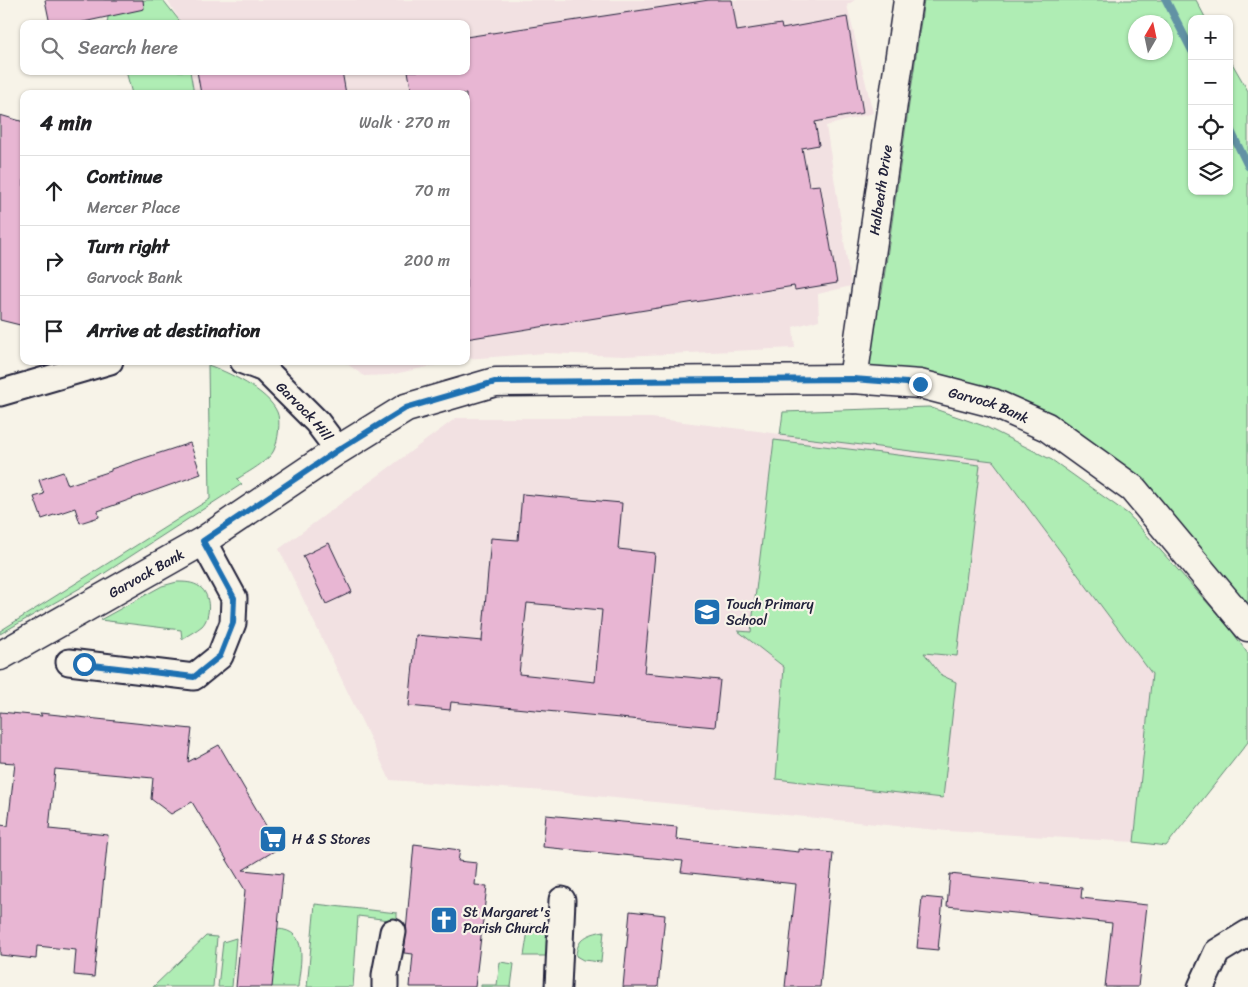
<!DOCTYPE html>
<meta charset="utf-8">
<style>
:root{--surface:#fff;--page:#f2f2f2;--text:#202124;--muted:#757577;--line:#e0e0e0}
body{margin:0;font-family:Sriracha,sans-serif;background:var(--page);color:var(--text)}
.controls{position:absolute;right:15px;top:15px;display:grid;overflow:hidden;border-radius:10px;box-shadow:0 1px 4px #0004}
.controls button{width:45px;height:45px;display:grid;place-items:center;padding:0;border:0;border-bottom:1px solid var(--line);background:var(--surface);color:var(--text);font:25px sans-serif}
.compass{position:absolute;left:1128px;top:15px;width:45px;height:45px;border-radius:50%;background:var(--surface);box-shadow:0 1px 4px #0004;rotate:9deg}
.stop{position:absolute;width:15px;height:15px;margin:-11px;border:4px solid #1f6fb2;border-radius:50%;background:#fff}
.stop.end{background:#1f6fb2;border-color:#fff;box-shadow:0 1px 5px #0008}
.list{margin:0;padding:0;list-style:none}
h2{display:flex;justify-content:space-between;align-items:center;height:65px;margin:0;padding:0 20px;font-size:21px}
h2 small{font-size:16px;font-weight:400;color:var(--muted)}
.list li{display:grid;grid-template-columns:32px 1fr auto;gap:15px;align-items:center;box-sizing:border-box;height:70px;padding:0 20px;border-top:1px solid var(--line)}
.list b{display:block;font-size:19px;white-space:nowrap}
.list p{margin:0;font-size:16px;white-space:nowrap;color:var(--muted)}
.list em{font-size:16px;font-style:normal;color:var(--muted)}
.icon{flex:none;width:28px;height:28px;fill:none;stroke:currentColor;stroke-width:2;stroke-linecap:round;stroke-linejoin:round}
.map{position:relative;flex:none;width:1248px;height:987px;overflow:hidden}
.search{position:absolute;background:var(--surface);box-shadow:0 1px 4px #0004;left:20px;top:20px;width:450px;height:55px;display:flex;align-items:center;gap:12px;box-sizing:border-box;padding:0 18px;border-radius:10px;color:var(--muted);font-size:19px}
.panel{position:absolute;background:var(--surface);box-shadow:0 1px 4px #0004;left:20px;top:90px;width:450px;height:275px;border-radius:10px}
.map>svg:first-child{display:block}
</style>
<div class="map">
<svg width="1248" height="987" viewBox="0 0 1248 987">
<rect width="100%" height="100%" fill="#f7f3e8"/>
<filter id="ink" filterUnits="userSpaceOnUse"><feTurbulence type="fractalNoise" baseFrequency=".02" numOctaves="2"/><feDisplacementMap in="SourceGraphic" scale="10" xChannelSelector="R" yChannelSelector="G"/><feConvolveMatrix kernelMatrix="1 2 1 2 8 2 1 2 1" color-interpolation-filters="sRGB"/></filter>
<g filter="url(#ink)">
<path fill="#f2e1e2" d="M 167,0 L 855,0 L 847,5 L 873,113 L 826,126 L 851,286 L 818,294 L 819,320 L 793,327 L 795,348 L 624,356 L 545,353 L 466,359 L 466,94 L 194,94 L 190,71 L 466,71 L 466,24 L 182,24 Z
M 343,361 L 456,361 L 389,375 L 364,376 Z
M 456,418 L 651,418 L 993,460 L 1152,674 L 1134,842 L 947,831 L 545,791 L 390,780 L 279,549 Z"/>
<path fill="#afedb4" stroke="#688878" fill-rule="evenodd" d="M 104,0 L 163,0 L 182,24 L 107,24 L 108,17 Z
M 924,0 L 1196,0 L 1206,19 L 1192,19 L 1192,191 L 1229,191 L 1229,58 L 1248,91 L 1248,631 L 1133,489 L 1047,427 L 853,379 L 882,292 ZM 1136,22 L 1166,22 L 1166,52 L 1136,52 Z
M 126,71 L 190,71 L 194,94 L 132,94 Z
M 208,365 C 228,372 268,391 277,412 C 281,420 278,442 274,450 C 270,460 247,473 237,479 L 242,484 L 94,580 L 0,634 L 0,631 L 210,499 Z
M 929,407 L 984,426 L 1052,460 L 1128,514 L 1229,627 L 1248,654 L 1248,742 L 1166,846 L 1134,842 L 1152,674 L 993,461 L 780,435 L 783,412 Z
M 774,440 L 980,465 L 957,656 L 924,653 L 941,675 L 956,682 L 943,798 L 776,779 L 784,667 L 738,631 L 751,632 Z
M 177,582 C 185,582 193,582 200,587 C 211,595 211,617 202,626 C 196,631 188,635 182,639 L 181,630 L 100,620 L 162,586 Z
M 315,904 L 397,913 L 397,921 L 358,916 L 353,987 L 307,987 Z
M 529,924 L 542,930 L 550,938 L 549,956 L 524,956 Z
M 277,929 C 310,930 300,964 298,987 L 271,987 Z
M 604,931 L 601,962 L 583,960 L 576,956 C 577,938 588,934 604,931 Z
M 206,936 L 217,937 L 213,987 L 153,987 Z
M 236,938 L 232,987 L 218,987 L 223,942 Z
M 500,962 L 514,964 L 511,987 L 481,987 L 481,985 L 497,985 Z"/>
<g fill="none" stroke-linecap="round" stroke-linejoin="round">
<path stroke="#6292a4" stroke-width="8" d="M 1166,0 L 1192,51
M 1229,127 L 1248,166"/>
</g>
<path fill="#e8b6d3" stroke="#22223b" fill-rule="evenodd" d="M 45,0 L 143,0 L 144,9 L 74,24 L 50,24 Z
M 709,0 L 732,0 L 737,31 L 781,24 L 782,29 L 847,17 L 863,113 L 815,122 L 819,145 L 802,148 L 809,186 L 820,185 L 837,283 L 795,290 L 794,286 L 466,339 L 466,94 L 412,94 L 408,71 L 466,71 L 466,37 Z
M 197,71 L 342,71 L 346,94 L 201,94 Z
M 0,115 L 24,122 L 24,326 L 0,320 Z
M 190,443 L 201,474 L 98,511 L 99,517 L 80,523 L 75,508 L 42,519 L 34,497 L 44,494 L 39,480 L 63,472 L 68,485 L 111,471 L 111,469 Z
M 522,494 L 622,503 L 618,549 L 655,553 L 644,673 L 720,680 L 715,727 L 451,702 L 450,710 L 409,706 L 416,635 L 482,641 L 491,538 L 518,540 ZM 527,603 L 602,610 L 595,682 L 519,674 Z
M 329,543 L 352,592 L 326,604 L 303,556 Z
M 0,712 L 42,716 L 40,713 L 192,729 L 188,762 L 219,745 L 279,848 L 243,870 L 283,874 L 272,987 L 236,987 L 245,890 L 192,802 L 171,814 L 151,799 L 153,778 L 55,769 L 49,829 L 108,835 L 94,977 L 74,975 L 76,950 L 37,946 L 36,959 L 0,955 L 0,825 L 8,826 L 15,763 L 0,762 Z
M 546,815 L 677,827 L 676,839 L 799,852 L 799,849 L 833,853 L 820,987 L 785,987 L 796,884 L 681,872 L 683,861 L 543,847 Z
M 414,844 L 460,850 L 458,861 L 477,863 L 475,885 L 487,886 L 475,987 L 410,987 L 413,954 L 404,953 Z
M 950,874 L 1082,888 L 1081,898 L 1147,905 L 1138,987 L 1105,987 L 1112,923 L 947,906 Z
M 922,897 L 943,899 L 938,950 L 917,948 Z
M 630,911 L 665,915 L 658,987 L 623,987 Z"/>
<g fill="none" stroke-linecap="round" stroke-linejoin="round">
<g stroke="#22223b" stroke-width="29">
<g id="minor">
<path id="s1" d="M 243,361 L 264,369 L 317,422 L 338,450"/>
<path d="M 0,393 L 110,361"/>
<path d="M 69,662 L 194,677 L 220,656 L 233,623 L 234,598 L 203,541"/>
<path d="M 385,987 L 385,975 L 393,932"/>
<path d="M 558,987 L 562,900"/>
<path d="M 1201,987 L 1217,952 L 1248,933"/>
</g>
</g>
<g stroke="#22223b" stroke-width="31">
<g id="tertiary">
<path id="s2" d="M 853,379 L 908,0"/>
<path id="s3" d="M 0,656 L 203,541 L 338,450 L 406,408 L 495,382 L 853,379 L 920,384 L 993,403 L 1047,427 L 1133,489 L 1248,627"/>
</g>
</g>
<use href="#minor" stroke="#f7f3e8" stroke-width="25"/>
<use href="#tertiary" stroke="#f7f3e8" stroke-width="28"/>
</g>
</g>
<g fill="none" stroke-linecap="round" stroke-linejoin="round" filter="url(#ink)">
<path stroke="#1f6fb2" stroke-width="6" d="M 84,664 L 194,677 L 220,656 L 233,623 L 234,598 L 203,541 L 338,450 L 406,408 L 495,382 L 853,379 L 920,384"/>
</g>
<defs>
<g id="school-square" transform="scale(1.4375)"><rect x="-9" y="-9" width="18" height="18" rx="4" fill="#1f6fb2" stroke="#f7f3e8"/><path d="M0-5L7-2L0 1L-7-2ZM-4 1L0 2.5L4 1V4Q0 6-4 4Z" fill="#fff"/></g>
<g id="supermarket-square" transform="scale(1.4375)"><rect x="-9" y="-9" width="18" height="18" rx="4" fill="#1f6fb2" stroke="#f7f3e8"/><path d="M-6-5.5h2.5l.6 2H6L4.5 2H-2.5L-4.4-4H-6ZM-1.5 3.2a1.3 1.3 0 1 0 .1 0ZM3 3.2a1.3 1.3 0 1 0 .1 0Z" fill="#fff"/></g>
<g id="church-square" transform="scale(1.4375)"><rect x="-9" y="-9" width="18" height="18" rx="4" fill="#1f6fb2" stroke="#f7f3e8"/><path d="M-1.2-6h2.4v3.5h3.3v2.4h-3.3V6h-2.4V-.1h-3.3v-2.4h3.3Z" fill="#fff"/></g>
</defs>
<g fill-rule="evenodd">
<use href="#school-square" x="707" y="612"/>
<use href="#supermarket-square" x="273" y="839"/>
<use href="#church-square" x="444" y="920"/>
</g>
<g text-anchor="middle" stroke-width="4.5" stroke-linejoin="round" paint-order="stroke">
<g font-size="14" fill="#22223b" stroke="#f7f3e8">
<text dy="5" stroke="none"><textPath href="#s2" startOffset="191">Halbeath Drive</textPath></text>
<text dy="5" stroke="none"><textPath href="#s3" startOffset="1066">Garvock Bank</textPath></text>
<text dy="5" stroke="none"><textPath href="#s1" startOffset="81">Garvock Hill</textPath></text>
<text dy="5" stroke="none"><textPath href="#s3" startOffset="168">Garvock Bank</textPath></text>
</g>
<g font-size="14" fill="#22223b" stroke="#f7f3e8" text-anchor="start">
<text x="726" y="609">Touch Primary<tspan x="726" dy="16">School</tspan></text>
<text x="292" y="844">H &amp; S Stores</text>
<text x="463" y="917">St Margaret's<tspan x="463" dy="16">Parish Church</tspan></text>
</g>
</g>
</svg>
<div class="controls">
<button>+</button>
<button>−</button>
<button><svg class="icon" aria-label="locate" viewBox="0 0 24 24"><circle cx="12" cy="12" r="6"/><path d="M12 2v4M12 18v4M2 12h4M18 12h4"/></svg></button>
<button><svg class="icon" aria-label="layers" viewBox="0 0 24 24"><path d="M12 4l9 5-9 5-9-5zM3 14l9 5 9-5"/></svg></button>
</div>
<svg class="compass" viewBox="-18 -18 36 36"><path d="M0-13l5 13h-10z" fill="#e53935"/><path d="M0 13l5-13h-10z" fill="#757577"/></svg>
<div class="stop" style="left:84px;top:664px"></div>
<div class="stop end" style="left:920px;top:384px"></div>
<div class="search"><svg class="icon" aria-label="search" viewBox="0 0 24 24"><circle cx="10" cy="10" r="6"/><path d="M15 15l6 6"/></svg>Search here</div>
<section class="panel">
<h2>4 min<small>Walk · 270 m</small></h2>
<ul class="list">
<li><svg class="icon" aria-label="ahead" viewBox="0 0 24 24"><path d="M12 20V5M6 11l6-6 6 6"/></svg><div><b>Continue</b><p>Mercer Place</p></div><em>70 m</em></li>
<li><svg class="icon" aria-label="right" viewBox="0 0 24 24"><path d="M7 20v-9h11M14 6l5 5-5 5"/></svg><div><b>Turn right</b><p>Garvock Bank</p></div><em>200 m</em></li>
<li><svg class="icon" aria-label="arrive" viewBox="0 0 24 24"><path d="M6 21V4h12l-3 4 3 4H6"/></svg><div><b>Arrive at destination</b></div></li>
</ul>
</section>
</div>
